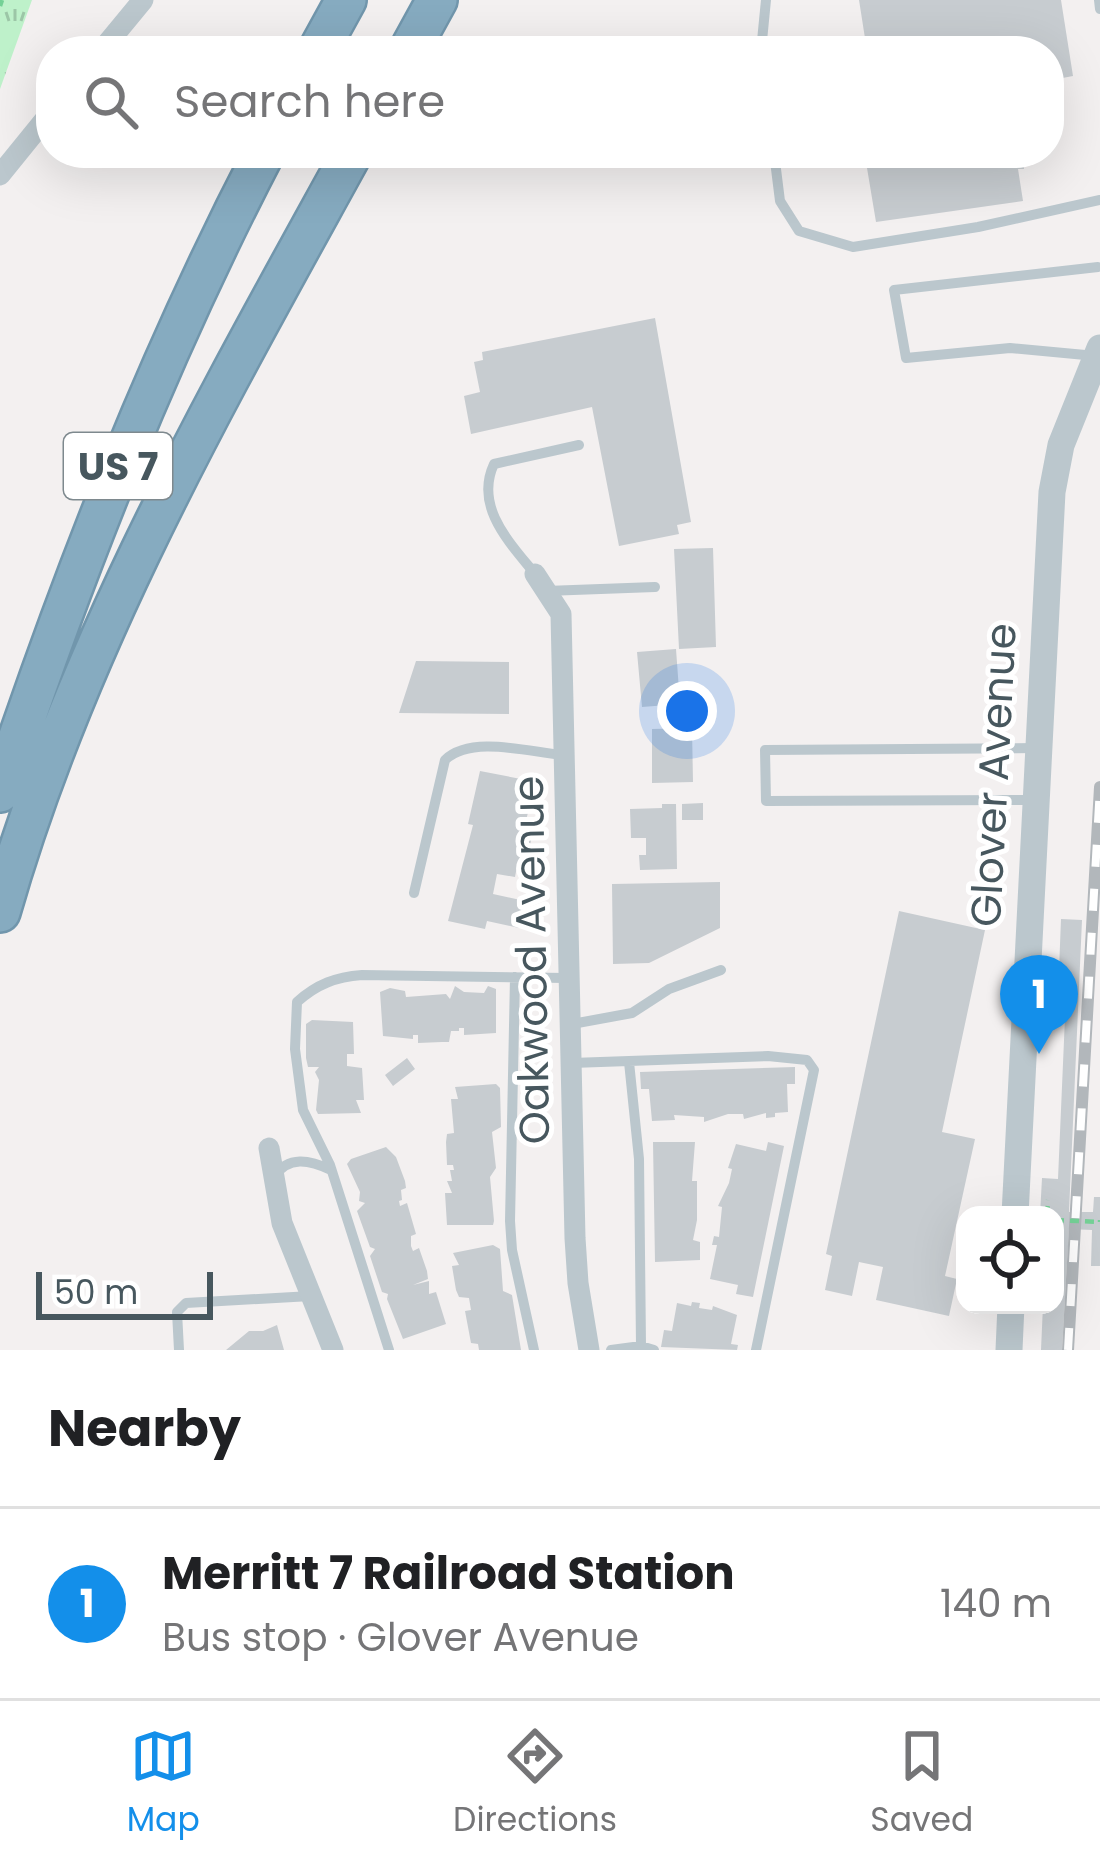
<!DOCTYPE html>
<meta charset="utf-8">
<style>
:root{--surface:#fff;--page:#f2f2f2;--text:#202124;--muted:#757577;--line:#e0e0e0;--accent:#138fea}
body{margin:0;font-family:Poppins,sans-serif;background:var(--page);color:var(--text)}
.controls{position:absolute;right:36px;bottom:36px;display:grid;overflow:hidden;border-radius:24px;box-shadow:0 12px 48px #0002}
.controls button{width:108px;height:108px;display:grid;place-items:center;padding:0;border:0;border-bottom:3px solid var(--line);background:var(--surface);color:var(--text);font:60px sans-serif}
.scale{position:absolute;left:36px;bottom:30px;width:177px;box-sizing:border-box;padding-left:12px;border:6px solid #47575e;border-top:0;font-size:33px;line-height:42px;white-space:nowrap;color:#47575e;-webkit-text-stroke:9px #fff;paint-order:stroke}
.you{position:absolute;left:687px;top:711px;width:42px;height:42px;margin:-30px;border:9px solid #fff;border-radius:50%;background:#1a73e8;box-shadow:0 0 0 18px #1a73e833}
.badge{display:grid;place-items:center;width:78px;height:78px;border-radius:50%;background:var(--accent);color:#fff;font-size:39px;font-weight:700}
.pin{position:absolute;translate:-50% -99px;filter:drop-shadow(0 3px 6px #0008)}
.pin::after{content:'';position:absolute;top:63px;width:42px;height:36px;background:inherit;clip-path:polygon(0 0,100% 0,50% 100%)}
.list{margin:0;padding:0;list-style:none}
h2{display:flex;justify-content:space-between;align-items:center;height:156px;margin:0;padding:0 48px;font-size:51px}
h2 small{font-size:39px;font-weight:400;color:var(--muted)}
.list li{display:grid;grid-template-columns:78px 1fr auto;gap:36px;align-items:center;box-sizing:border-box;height:192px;padding:0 48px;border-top:3px solid var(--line)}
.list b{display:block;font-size:45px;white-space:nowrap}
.list p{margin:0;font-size:39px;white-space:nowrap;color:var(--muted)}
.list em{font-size:39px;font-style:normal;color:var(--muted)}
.icon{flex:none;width:66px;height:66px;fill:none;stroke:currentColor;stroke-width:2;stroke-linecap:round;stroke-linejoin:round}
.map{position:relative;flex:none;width:1100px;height:1350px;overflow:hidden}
.search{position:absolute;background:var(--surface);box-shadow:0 12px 48px #0002;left:36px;right:36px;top:36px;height:132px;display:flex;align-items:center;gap:30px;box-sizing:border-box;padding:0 42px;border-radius:48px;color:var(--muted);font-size:45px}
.sheet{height:348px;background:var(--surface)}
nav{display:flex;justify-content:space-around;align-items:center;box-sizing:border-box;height:168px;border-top:3px solid var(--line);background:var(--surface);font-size:33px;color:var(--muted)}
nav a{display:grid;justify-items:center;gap:6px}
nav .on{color:var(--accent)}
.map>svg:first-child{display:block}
</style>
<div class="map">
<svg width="1100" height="1350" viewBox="0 0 1100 1350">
<defs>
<pattern id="grass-tufts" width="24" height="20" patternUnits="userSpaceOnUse" patternTransform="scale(3)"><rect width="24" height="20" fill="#bef1ca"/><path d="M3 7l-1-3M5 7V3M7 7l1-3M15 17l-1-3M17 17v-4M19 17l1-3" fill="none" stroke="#9cc6a7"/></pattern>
</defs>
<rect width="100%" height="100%" fill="#f3f0f0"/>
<path fill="url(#grass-tufts)" d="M 0,0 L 32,0 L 0,89 Z"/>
<path fill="#c7ccd0" d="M 859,0 L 1061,0 L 1073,76 L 1057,79 L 1058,86 L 1049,87 L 1049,51 L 867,51 Z
M 882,153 L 1016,153 L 1017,160 L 1023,158 L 1024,169 L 1018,169 L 1023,201 L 876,222 L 866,162 L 883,159 Z
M 655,318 L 691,522 L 677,525 L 679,534 L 619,546 L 592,407 L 471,434 L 464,396 L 480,392 L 474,362 L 483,360 L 482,352 Z
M 713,548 L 716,647 L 679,649 L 674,549 Z
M 676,649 L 680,704 L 642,707 L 637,652 Z
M 416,661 L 509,662 L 509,714 L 399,713 Z
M 692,728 L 693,782 L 652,783 L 652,729 Z
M 480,771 L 526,780 L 520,806 L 529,808 L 523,834 L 532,836 L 526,863 L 518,861 L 515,877 L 497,874 L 493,894 L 525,901 L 519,928 L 487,921 L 485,929 L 448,921 L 473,825 L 468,824 Z
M 703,803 L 703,820 L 682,820 L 682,804 Z
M 662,804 L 676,804 L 677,869 L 640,870 L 639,855 L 646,855 L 646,838 L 631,838 L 630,809 L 662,808 Z
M 720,882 L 720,928 L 649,963 L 613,964 L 612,884 Z
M 899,911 L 985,930 L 942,1132 L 975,1139 L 945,1276 L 957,1279 L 949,1316 L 876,1300 L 883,1267 L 859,1262 L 852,1296 L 825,1290 L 832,1256 L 826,1254 Z
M 1061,919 L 1082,920 L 1069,1212 L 1093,1212 L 1094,1197 L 1100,1197 L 1100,1266 L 1091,1266 L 1092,1230 L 1069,1229 L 1062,1350 L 1041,1350 L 1043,1305 L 1055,1305 L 1055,1215 L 1040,1215 L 1042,1178 L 1058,1179 L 1067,971 L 1059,970 Z
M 455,986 L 464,992 L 484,993 L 488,986 L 496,989 L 496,1033 L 464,1035 L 464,1028 L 459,1028 L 459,1031 L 451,1031 L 449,1042 L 442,1042 L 418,1043 L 418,1035 L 413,1035 L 413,1039 L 383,1036 L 380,992 L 390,988 L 405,991 L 406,997 L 446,994 L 450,999 Z
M 312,1020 L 353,1022 L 354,1054 L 347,1054 L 347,1066 L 362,1068 L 364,1100 L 356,1100 L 361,1113 L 318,1114 L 316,1110 L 319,1080 L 315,1072 L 319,1067 L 308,1067 L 306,1058 L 306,1024 Z
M 407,1058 L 415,1069 L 393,1086 L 385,1075 Z
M 795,1067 L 795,1084 L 787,1084 L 788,1112 L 775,1113 L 775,1117 L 766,1118 L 766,1113 L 744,1119 L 743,1114 L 728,1114 L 704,1122 L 704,1117 L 674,1115 L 675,1120 L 652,1121 L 649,1089 L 641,1089 L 640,1072 Z
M 496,1084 L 500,1088 L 501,1127 L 492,1132 L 496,1168 L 490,1177 L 494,1221 L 493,1225 L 447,1225 L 445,1193 L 452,1193 L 447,1181 L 452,1181 L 450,1170 L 454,1170 L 453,1165 L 447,1165 L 446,1142 L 447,1134 L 454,1133 L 451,1099 L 458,1099 L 455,1087 Z
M 653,1142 L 695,1142 L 692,1181 L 697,1181 L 697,1220 L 693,1240 L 700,1242 L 700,1260 L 655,1262 Z
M 768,1142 L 784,1146 L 753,1297 L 736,1294 L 738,1285 L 710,1279 L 717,1245 L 712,1245 L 714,1236 L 719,1237 L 722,1207 L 718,1206 L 729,1183 L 732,1169 L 728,1168 L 736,1144 L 766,1151 Z
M 386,1147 L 396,1157 L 405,1181 L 406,1188 L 401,1190 L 402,1200 L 399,1201 L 400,1206 L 407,1203 L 416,1234 L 411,1236 L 411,1246 L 413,1251 L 419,1248 L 427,1271 L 428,1279 L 413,1285 L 429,1281 L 429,1294 L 436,1292 L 446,1324 L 403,1339 L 387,1299 L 388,1294 L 382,1292 L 370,1256 L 375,1249 L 370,1247 L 357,1211 L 365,1203 L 359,1201 L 360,1192 L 347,1164 L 351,1159 Z
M 493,1245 L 500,1249 L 503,1291 L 512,1295 L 521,1350 L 479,1350 L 478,1344 L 471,1343 L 465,1311 L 471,1310 L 469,1298 L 459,1297 L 456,1290 L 452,1266 L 459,1265 L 453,1253 Z
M 692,1302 L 700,1303 L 699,1308 L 712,1310 L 713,1306 L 737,1315 L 731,1344 L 738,1345 L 737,1350 L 661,1347 L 664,1330 L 672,1331 L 677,1303 L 691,1306 Z
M 277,1325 L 284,1350 L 226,1350 L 249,1331 L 263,1331 Z"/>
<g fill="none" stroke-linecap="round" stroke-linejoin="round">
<g stroke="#7196ac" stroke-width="44">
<path id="motorway" d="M 318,51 L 346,0
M 409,51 L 437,0
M 0,792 C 74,572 157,359 264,153
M 0,912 C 77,642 218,397 352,153"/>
</g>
<path stroke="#74d196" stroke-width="4.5" stroke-dasharray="9 6" stroke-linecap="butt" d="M 0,6 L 2,0
M 1047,1215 L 1048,1200
M 1100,1220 L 1100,1222"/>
<path stroke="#bbc7cd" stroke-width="10" d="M 1099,0 L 1100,9
M 761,51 L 766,0
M 774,153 L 780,201 L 799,231 L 853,247 L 978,227 L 1100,200
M 1096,356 L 1010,348 L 906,358 L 894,290 L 1098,267
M 535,574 C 510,543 474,507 494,464 L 579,445
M 546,591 L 655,587
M 1034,800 L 766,801 L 765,750 L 1037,748
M 414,893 L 445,760 C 471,735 529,752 563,755
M 515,977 L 510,1221 L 512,1250 L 534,1350
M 572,1024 L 632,1013 L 669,989 L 721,970
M 629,1062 L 639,1159 L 641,1346
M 572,1063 L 768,1056 L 807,1060 L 814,1070 L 756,1350
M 274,1177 C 288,1155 310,1160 331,1170
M 179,1350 L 177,1312 L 186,1303 L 311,1296
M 389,1350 L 330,1165 L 303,1110 L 295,1049 L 297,1002 C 317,984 336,977 362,975 L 567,978
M 611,1350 L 641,1346 L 654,1350"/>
<path stroke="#bbc7cd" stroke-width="21" d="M 101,51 L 143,0
M 0,175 L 51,112
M 535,574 L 561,614 L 575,1238 L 578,1283 L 589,1350
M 269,1148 L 282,1223 L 333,1350"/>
<path stroke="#bbc7cd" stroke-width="27" d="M 1015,1215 L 1052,492 L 1061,445 L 1100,348
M 1009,1350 L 1011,1305"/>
<use href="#motorway" stroke="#86abc0" stroke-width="39"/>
<g stroke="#b2b7bb" stroke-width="12">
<path id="rail" d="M 1068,1350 L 1100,787"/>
</g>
<use href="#rail" stroke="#fff" stroke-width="8" stroke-dasharray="22" stroke-linecap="butt"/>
<path stroke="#74d196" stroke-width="4.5" stroke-dasharray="9 6" stroke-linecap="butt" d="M 1055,1220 L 1100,1222"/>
</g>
<g text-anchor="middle" stroke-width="10" stroke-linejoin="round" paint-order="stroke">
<rect fill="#fff" stroke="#7e898e" stroke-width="3" x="64" y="433" width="108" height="66" rx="9"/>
<g font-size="39" font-weight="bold" fill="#47575e">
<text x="118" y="480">US 7</text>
</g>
<g font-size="42" fill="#47575e" stroke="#fff">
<text transform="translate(993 775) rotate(-87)" y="15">Glover Avenue</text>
<text transform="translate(531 960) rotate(-91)" y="15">Oakwood Avenue</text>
</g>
</g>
</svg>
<div class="controls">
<button><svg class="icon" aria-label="locate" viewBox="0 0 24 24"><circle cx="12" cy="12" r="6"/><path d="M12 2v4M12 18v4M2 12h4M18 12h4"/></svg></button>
</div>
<div class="scale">50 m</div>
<div class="you"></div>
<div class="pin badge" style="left:1039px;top:1054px">1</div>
<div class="search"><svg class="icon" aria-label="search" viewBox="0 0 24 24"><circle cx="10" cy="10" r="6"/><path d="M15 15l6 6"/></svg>Search here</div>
</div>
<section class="sheet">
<h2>Nearby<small></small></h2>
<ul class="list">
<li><span class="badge">1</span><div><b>Merritt 7 Railroad Station</b><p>Bus stop · Glover Avenue</p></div><em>140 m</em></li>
</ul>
</section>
<nav>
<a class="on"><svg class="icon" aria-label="map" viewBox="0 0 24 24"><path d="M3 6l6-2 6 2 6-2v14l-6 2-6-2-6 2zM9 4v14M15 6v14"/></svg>Map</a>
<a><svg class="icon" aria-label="directions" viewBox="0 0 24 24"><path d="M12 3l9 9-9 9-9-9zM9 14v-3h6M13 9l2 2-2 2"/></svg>Directions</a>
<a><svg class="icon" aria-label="saved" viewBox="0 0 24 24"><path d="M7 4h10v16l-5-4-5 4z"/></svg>Saved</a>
</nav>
